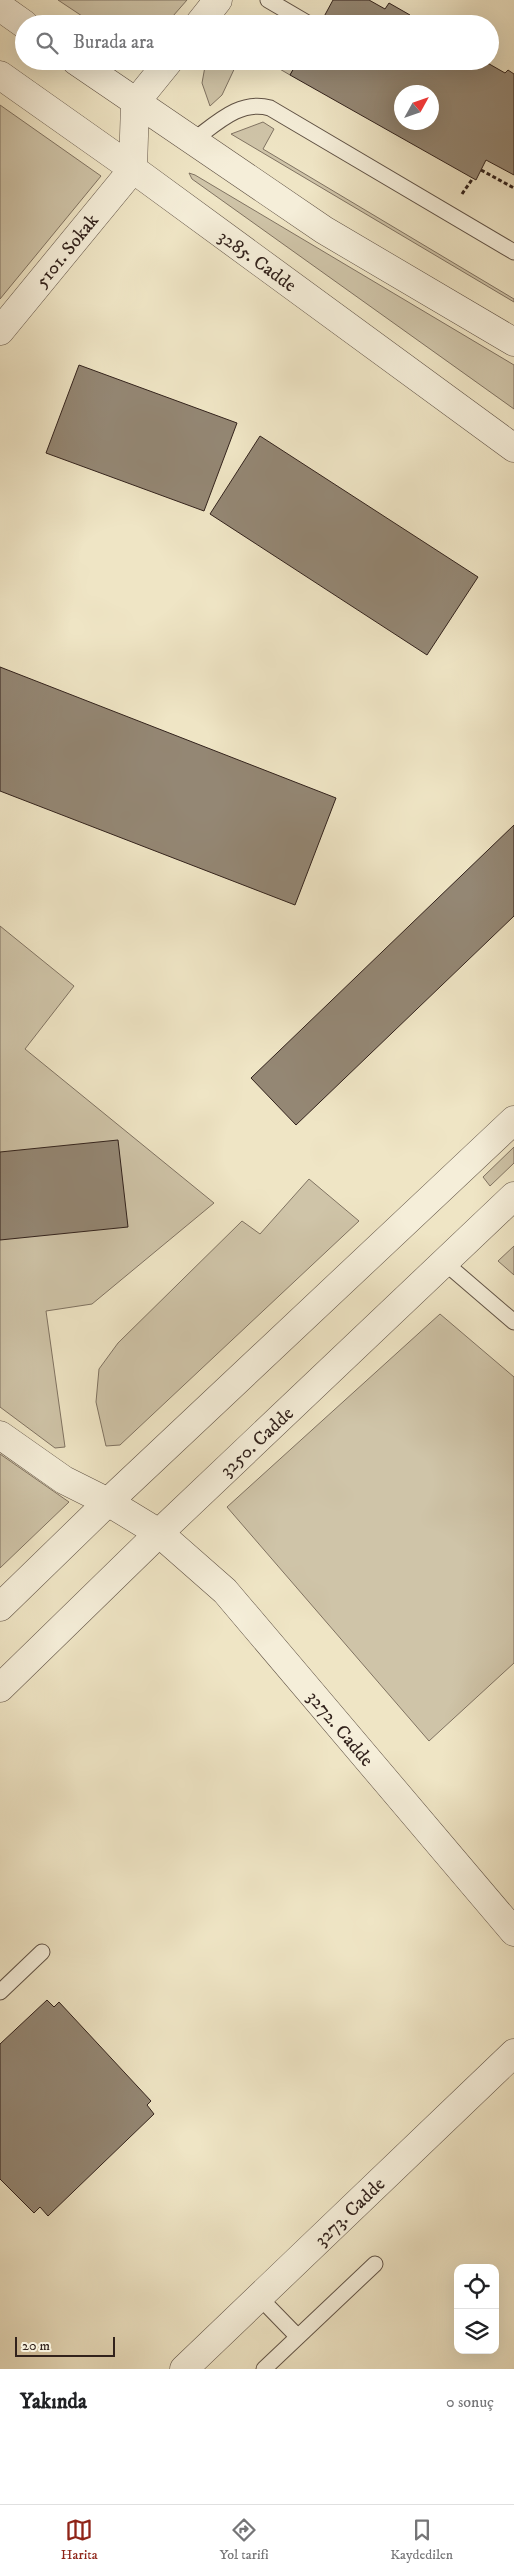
<!DOCTYPE html>
<html lang="tr">
<meta charset="utf-8">
<style>
:root{--surface:#fff;--page:#f2f2f2;--text:#202124;--muted:#757577;--line:#e0e0e0;--accent:#8f2418}
body{margin:0;font-family:"IM FELL DW Pica",serif;background:var(--page);color:var(--text)}
.controls{position:absolute;right:15px;bottom:15px;display:grid;overflow:hidden;border-radius:10px;box-shadow:0 5px 20px #0002}
.controls button{width:45px;height:45px;display:grid;place-items:center;padding:0;border:0;border-bottom:1px solid var(--line);background:var(--surface);color:var(--text);font:25px sans-serif}
.compass{position:absolute;left:394px;top:85px;width:45px;height:45px;border-radius:50%;background:var(--surface);box-shadow:0 5px 20px #0002;rotate:50deg}
.scale{position:absolute;left:15px;bottom:12px;width:100px;box-sizing:border-box;padding-left:5px;border:2px solid #32221c;border-top:0;font-size:14px;line-height:18px;white-space:nowrap;color:#32221c;-webkit-text-stroke:4px #f5eed9;paint-order:stroke}
.list{margin:0;padding:0;list-style:none}
h2{display:flex;justify-content:space-between;align-items:center;height:65px;margin:0;padding:0 20px;font-size:21px}
h2 small{font-size:16px;font-weight:400;color:var(--muted)}
.icon{flex:none;width:28px;height:28px;fill:none;stroke:currentColor;stroke-width:2;stroke-linecap:round;stroke-linejoin:round}
.map{position:relative;flex:none;width:514px;height:2369px;overflow:hidden}
.search{position:absolute;background:var(--surface);box-shadow:0 5px 20px #0002;left:15px;right:15px;top:15px;height:55px;display:flex;align-items:center;gap:12px;box-sizing:border-box;padding:0 18px;border-radius:28px;color:var(--muted);font-size:19px}
.sheet{height:135px;background:var(--surface)}
nav{display:flex;justify-content:space-around;align-items:center;box-sizing:border-box;height:70px;border-top:1px solid var(--line);background:var(--surface);font-size:14px;color:var(--muted)}
nav a{display:grid;justify-items:center;gap:2px}
nav .on{color:var(--accent)}
.map>svg:first-child{display:block}
</style>
<div class="map">
<svg width="514" height="2369" viewBox="0 0 514 2369">
<rect width="100%" height="100%" fill="#efe5c5"/>
<filter id="stains"><feTurbulence type="fractalNoise" baseFrequency=".004" numOctaves="4"/><feColorMatrix values="0 0 0 0 .2 0 0 0 0 .09 0 0 0 0 .02 0 0 0 .5 -.17"/></filter>
<radialGradient id="worn" r=".72"><stop offset=".6" stop-color="#630" stop-opacity="0"/><stop offset="1" stop-color="#630" stop-opacity=".3"/></radialGradient>
<path fill="#cfc4a8" stroke="#807362" d="M 58,0 L 187,0 L 166,24 L 94,24 Z
M 246,17 L 266,24 L 229,24 L 233,19 Z
M 206,61 L 238,61 L 222,95 L 210,106 L 202,83 Z
M 266,61 L 298,61 L 290,75 Z
M 0,105 L 101,176 L 0,299 Z
M 263,122 L 274,129 L 263,149 L 514,299 L 514,302 L 231,134 Z
M 189,173 L 195,175 L 514,365 L 514,409 L 192,179 Z
M 0,926 L 74,986 L 25,1049 L 214,1203 L 92,1304 L 46,1311 L 65,1447 L 55,1448 L 0,1407 Z
M 514,1147 L 514,1163 L 490,1186 L 483,1177 Z
M 309,1179 L 359,1221 L 120,1445 L 106,1446 L 96,1402 L 99,1369 L 118,1343 L 242,1221 L 260,1234 Z
M 514,1246 L 514,1275 L 498,1261 Z
M 440,1314 L 514,1377 L 514,1663 L 429,1741 L 227,1507 Z
M 0,1454 L 69,1502 L 0,1568 Z"/>
<path fill="#948774" stroke="#32221c" fill-rule="evenodd" d="M 333,0 L 369,0 L 385,9 L 389,3 L 410,15 L 408,19 L 417,24 L 320,24 Z
M 298,61 L 470,61 L 480,67 L 484,61 L 505,73 L 508,70 L 514,74 L 514,175 L 486,160 L 476,180 L 290,75 ZM 402,92 L 432,92 L 432,122 L 402,122 Z
M 79,365 L 237,423 L 204,511 L 46,453 Z
M 260,436 L 478,577 L 427,655 L 210,514 Z
M 0,667 L 336,798 L 295,905 L 0,791 Z
M 514,825 L 514,916 L 296,1125 L 251,1078 Z
M 118,1140 L 128,1227 L 0,1240 L 0,1152 Z
M 47,2000 L 54,2007 L 59,2002 L 151,2101 L 147,2105 L 154,2114 L 48,2216 L 40,2207 L 34,2213 L 0,2179 L 0,2044 Z"/>
<g fill="none" stroke-linecap="round" stroke-linejoin="round">
<g stroke="#615346" stroke-width="17">
<path id="service" d="M 268,0 L 309,24
M 191,142 C 215,125 239,99 270,108 L 514,252
M 444,1262 L 514,1322
M 0,1992 L 42,1952
M 259,2297 L 298,2337
M 264,2369 L 375,2264"/>
</g>
<g stroke="#615346" stroke-width="29">
<path id="minor" d="M 0,7 L 24,24
M 199,24 L 218,0
M 76,61 L 324,230 L 514,342
M 0,75 L 133,169 L 514,448
M 0,331 L 133,169 L 135,103 L 169,61
M 0,1435 L 64,1480 L 108,1502
M 159,1533 L 225,1591 L 514,1932
M 184,2369 L 514,2053"/>
</g>
<g stroke="#615346" stroke-width="29">
<path id="tertiary" d="M 108,1502 L 159,1533
M 0,1607 L 108,1502 L 514,1120
M 0,1688 L 159,1533 L 514,1196"/>
</g>
<path stroke="#32221c" stroke-width="3" stroke-dasharray="4 2.5" stroke-linecap="butt" d="M 481,170 L 514,188
M 462,194 L 473,178"/>
<use href="#service" stroke="#f5eed9" stroke-width="15"/>
<use href="#minor" stroke="#f5eed9" stroke-width="28"/>
<use href="#tertiary" stroke="#f5eed9" stroke-width="28"/>
</g>
<g text-anchor="middle" stroke-width="4" stroke-linejoin="round" paint-order="stroke">
<g font-size="19" fill="#32221c" stroke="#f5eed9">
<text transform="translate(66 250) rotate(-51)" y="7">5101. Sokak</text>
<text transform="translate(258 260) rotate(36)" y="7">3285. Cadde</text>
<text transform="translate(256 1441) rotate(-43)" y="7">3250. Cadde</text>
<text transform="translate(341 1728) rotate(50)" y="7">3272. Cadde</text>
<text transform="translate(349 2211) rotate(-44)" y="7">3273. Cadde</text>
</g>
</g>
<rect width="100%" height="100%" filter="url(#stains)"/>
<rect width="100%" height="100%" fill="url(#worn)"/>
</svg>
<div class="controls">
<button><svg class="icon" aria-label="locate" viewBox="0 0 24 24"><circle cx="12" cy="12" r="6"/><path d="M12 2v4M12 18v4M2 12h4M18 12h4"/></svg></button>
<button><svg class="icon" aria-label="layers" viewBox="0 0 24 24"><path d="M12 4l9 5-9 5-9-5zM3 14l9 5 9-5"/></svg></button>
</div>
<svg class="compass" viewBox="-18 -18 36 36"><path d="M0-13l5 13h-10z" fill="#e53935"/><path d="M0 13l5-13h-10z" fill="#757577"/></svg>
<div class="scale">20 m</div>
<div class="search"><svg class="icon" aria-label="search" viewBox="0 0 24 24"><circle cx="10" cy="10" r="6"/><path d="M15 15l6 6"/></svg>Burada ara</div>
</div>
<section class="sheet">
<h2>Yakında<small>0 sonuç</small></h2>
<ul class="list">
</ul>
</section>
<nav>
<a class="on"><svg class="icon" aria-label="map" viewBox="0 0 24 24"><path d="M3 6l6-2 6 2 6-2v14l-6 2-6-2-6 2zM9 4v14M15 6v14"/></svg>Harita</a>
<a><svg class="icon" aria-label="directions" viewBox="0 0 24 24"><path d="M12 3l9 9-9 9-9-9zM9 14v-3h6M13 9l2 2-2 2"/></svg>Yol tarifi</a>
<a><svg class="icon" aria-label="saved" viewBox="0 0 24 24"><path d="M7 4h10v16l-5-4-5 4z"/></svg>Kaydedilen</a>
</nav>
